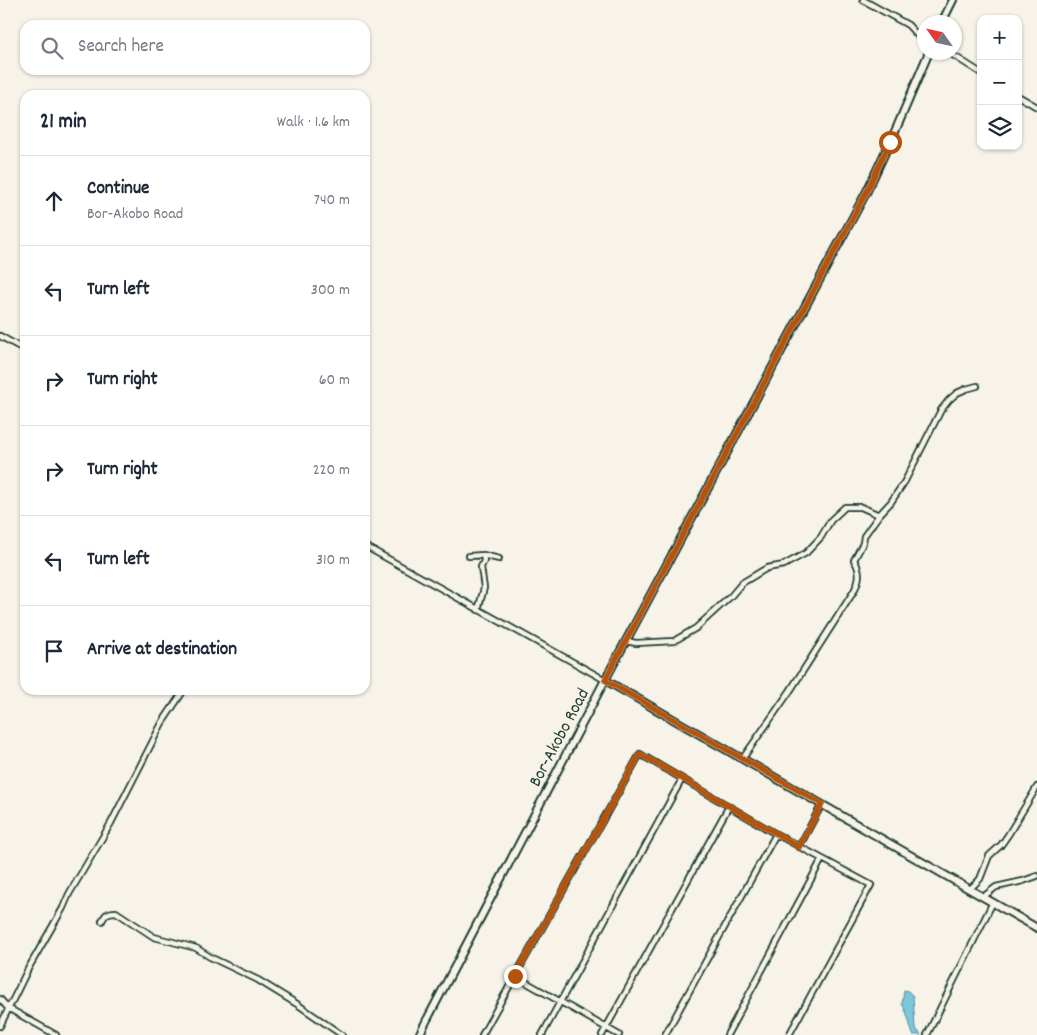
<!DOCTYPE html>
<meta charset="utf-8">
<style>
:root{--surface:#fff;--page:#f2f2f3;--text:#1f2937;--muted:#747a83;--line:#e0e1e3}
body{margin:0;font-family:Dekko,sans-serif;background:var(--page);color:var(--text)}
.controls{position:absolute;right:15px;top:15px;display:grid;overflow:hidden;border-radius:10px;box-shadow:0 1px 4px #0004}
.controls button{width:45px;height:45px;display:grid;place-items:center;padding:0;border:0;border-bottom:1px solid var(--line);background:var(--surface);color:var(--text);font:25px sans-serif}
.compass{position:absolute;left:917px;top:15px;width:45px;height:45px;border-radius:50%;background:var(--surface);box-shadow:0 1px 4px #0004;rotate:304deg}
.stop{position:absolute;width:15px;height:15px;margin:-11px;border:4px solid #b45309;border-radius:50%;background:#fff}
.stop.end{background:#b45309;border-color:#fff;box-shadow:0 1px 5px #0008}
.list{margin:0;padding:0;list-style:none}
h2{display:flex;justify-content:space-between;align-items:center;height:65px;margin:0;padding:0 20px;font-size:21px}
h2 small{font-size:16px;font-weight:400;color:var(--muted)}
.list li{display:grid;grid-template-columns:32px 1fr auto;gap:15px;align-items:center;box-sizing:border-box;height:90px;padding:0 20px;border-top:1px solid var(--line)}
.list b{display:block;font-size:19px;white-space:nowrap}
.list p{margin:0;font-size:16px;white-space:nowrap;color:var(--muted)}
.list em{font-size:16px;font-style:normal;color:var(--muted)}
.icon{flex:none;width:28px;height:28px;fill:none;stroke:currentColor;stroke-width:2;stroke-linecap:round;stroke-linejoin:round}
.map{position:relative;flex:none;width:1037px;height:1035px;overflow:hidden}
.search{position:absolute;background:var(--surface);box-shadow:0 1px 4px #0004;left:20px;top:20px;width:350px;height:55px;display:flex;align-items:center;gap:12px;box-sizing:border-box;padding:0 18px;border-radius:15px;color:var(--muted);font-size:19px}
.panel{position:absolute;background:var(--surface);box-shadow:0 1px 4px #0004;left:20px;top:90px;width:350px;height:605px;border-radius:15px}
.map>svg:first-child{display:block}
</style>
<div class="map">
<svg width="1037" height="1035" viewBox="0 0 1037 1035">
<rect width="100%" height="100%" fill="#f7f3e8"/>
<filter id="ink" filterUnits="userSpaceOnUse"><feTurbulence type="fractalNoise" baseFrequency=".02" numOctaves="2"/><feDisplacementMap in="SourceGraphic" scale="10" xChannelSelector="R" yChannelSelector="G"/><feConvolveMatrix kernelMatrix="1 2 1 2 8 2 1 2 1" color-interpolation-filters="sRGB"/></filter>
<g filter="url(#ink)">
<path fill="#7cc7dc" stroke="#579099" d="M 904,990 L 908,991 L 913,996 L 915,1027 L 921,1035 L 913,1035 C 909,1024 908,1013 902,1004 Z"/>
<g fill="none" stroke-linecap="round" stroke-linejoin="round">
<g stroke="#1f3d34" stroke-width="8">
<path id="street" d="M 863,0 L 908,25 L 919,37 L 924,40
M 948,52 L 981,73
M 1018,96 L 1037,107
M 0,336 L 25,350
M 365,546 L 605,680
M 469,556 L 483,555 L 499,559
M 478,610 L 484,588 L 481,567 L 484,561 L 483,555
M 626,641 L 636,643 L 674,641 L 696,628 L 731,596 L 742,583 L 767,568 L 784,565 L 806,553 L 821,537 L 831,520 L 845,507 L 861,507 L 879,515
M 743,758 L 790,691 L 854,591 C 860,579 861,571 854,560 L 863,543 L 864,536 L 879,515 L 891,502 L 905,481 L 941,410 L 949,400 L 957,393 L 966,389 L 977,386
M 799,847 L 822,804
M 970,889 L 980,879 L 989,856 L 1001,845 L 1008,835 L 1037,787
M 983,897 L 996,887 L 1023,881 L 1037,876
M 102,921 C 105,914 108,912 116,912 L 154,937 L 196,948 L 210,957 L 258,980 L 297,1004 L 342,1035
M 515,976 L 619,1035
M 0,999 L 8,1008 L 56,1035
M 0,1026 L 28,969 L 63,908 L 69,894 L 111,823 L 162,723 L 184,690
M 482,1035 L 640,754 L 776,834
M 542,1035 L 682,779
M 602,1035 L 729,806
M 665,1035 L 776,834 L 871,885 L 789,1035
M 727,1035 L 822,859
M 927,1035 L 993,902"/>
</g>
<g stroke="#1f3d34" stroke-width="10">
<path id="secondary" d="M 942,22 L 953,0
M 605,680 L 1037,928
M 419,1035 L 605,680 L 867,191 L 897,127 L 929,52"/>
</g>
<use href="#street" stroke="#f7f3e8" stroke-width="4.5"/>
<use href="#secondary" stroke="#f7f3e8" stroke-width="6"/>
</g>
</g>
<g fill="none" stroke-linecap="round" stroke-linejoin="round" filter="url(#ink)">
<path stroke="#b45309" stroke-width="6" d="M 515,976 L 640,754 L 799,847 L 822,804 L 605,680 L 867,191 L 890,142"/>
</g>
<g text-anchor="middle" stroke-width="4" stroke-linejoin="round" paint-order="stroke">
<g font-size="18" fill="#1f3d34" stroke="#f7f3e8">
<text transform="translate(558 737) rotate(-62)" y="6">Bor-Akobo Road</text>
</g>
</g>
</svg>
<div class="controls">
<button>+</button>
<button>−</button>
<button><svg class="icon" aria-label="layers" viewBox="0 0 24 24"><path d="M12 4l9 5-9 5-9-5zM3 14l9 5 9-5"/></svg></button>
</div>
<svg class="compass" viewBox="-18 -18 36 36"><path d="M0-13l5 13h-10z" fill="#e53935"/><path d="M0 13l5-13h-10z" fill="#747a83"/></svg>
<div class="stop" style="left:890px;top:142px"></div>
<div class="stop end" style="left:515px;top:976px"></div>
<div class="search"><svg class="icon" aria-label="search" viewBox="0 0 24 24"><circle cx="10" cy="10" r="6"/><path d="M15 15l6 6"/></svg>Search here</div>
<section class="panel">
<h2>21 min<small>Walk · 1.6 km</small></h2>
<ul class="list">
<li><svg class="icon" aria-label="ahead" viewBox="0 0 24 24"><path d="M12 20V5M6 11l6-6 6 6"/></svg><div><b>Continue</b><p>Bor-Akobo Road</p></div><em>740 m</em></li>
<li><svg class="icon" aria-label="left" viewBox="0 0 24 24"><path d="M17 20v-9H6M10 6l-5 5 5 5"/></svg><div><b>Turn left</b></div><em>300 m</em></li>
<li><svg class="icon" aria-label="right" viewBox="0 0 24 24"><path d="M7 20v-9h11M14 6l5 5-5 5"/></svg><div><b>Turn right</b></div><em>60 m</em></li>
<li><svg class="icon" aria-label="right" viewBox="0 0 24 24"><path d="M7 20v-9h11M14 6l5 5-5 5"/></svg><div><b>Turn right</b></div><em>220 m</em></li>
<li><svg class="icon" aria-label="left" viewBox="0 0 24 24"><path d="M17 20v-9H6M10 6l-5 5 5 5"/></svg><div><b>Turn left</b></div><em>310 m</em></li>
<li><svg class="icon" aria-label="arrive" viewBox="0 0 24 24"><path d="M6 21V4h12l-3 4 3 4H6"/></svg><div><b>Arrive at destination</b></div></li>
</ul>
</section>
</div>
